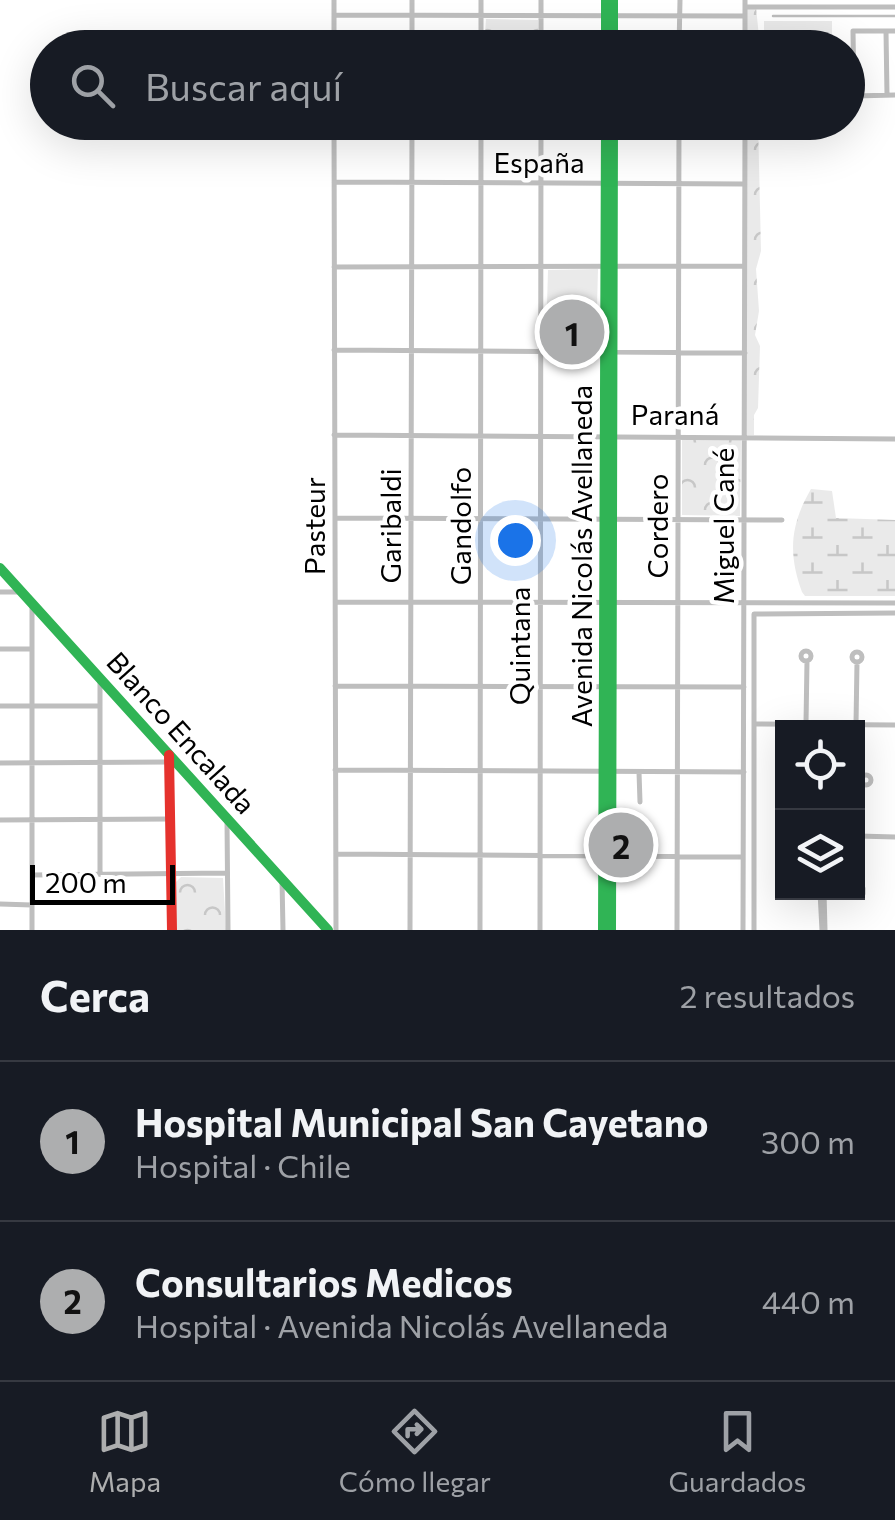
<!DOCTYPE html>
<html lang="es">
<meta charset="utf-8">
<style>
:root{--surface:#171b24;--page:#20242c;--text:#f1f3f6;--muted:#9ea1a6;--line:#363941;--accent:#adaeaf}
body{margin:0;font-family:Commissioner,sans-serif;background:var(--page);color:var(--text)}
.controls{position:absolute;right:30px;bottom:30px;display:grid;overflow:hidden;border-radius:0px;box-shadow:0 10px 40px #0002}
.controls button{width:90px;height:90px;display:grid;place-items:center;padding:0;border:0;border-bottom:2px solid var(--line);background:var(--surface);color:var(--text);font:50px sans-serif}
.scale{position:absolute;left:30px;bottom:25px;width:145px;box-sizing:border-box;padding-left:10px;border:5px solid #000;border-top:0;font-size:28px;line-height:35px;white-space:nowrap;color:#000;-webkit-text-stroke:8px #fff;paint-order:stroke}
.you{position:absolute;left:515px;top:540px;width:35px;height:35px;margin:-25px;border:8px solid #fff;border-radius:50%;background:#1a73e8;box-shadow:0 0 0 15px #1a73e833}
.badge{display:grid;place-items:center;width:65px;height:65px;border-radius:50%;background:var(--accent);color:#111;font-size:32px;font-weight:700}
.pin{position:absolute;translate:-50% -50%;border:5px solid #fff;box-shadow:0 2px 10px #0006}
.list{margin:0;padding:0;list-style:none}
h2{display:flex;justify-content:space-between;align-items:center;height:130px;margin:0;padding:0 40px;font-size:42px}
h2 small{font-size:32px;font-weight:400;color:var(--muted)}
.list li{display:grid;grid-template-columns:65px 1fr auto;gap:30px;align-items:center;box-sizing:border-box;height:160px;padding:0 40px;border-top:2px solid var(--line)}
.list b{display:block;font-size:38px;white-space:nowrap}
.list p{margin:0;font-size:32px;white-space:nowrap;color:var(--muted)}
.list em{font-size:32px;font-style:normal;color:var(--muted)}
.icon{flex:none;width:55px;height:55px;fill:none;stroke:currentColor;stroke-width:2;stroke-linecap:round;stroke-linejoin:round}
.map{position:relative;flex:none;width:895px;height:930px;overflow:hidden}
.search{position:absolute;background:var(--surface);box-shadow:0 10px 40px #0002;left:30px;right:30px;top:30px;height:110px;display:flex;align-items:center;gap:25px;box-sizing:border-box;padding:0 35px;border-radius:55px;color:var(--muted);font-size:38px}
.sheet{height:450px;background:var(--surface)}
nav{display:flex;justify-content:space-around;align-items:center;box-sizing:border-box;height:140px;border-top:2px solid var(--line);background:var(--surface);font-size:28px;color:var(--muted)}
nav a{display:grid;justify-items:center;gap:5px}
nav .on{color:var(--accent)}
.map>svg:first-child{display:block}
</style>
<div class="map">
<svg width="895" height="930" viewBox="0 0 895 930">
<defs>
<pattern id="grass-tufts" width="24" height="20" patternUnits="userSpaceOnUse" patternTransform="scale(2.5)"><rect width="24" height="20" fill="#eaeaea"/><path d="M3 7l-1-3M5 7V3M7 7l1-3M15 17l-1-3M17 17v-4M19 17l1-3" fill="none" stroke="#c7c7c7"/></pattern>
<pattern id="forest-crowns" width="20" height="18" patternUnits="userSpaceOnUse" patternTransform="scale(2.5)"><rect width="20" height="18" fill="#eaeaea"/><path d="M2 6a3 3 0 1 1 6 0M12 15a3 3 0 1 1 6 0" fill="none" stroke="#c7c7c7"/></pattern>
<pattern id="wetland-marsh" width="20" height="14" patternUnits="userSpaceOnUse" patternTransform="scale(2.5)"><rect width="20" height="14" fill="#eaeaea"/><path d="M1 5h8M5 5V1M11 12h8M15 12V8" fill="none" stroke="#c7c7c7"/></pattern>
</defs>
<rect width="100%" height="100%" fill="#fff"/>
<path fill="url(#grass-tufts)" d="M 764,21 L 832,21 L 832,47 L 764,47 Z"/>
<path fill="url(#forest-crowns)" d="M 745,7 L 756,7 L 760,47 L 745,48 Z
M 486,19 L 538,20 L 539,47 L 484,48 Z
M 758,122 L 761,251 L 756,269 L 759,311 L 755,335 L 760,346 L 758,408 L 754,415 L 754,435 L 744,435 L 745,123 Z
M 682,439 L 741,439 L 740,516 L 682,515 Z
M 181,877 L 223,878 L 226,930 L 175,930 L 174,884 Z"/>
<path fill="url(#wetland-marsh)" d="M 811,489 L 832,491 L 836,518 L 895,520 L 895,596 L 805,596 L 802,592 C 788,554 790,525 811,489 Z"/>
<path fill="#eaeaea" d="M 598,269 L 597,306 L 547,306 L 548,270 Z"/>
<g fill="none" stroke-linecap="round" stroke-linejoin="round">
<path stroke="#bcbcbc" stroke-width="2.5" d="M 773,16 L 895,16"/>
<path stroke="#bebebe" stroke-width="5" d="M 334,0 L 334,48
M 481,0 L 481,48
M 745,7 L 895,7
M 334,15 L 745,16
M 886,31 L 887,95
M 895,31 L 853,31 L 854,96 L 895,95
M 412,48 L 412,0
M 541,48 L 541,0
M 679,48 L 680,0
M 745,48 L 745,0
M 334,122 L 336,930
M 334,182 L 745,184
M 334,267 L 744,266
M 334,350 L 745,353
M 334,435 L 895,439
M 335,518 L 782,520
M 0,592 L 21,592
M 335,602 L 895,603
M 32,603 L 32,930
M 0,649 L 32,649
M801 656a5 5 0 1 1 10 0a5 5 0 1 1-10 0Z
M852 657a5 5 0 1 1 10 0a5 5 0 1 1-10 0Z
M 100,680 L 100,874
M 335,686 L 744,687
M 0,706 L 100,706
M 806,723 L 807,661
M 756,724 L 895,725
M 856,724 L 857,662
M 0,763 L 169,762
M 335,770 L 744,772
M 639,772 L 640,802
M861 780a5 5 0 1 1 10 0a5 5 0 1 1-10 0Z
M 0,820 L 171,819
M 227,820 L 228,930
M 858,836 L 895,837
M 336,854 L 743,857
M 32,875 L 227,873
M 282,880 L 283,930
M 788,892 L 794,896 L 798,892
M 820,892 L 822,930
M 824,892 L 825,930
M 854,892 L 859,896 L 863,894 L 863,888 L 858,886
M 0,904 L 32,905
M 410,930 L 412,122
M 480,930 L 481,122
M 540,930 L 541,122
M 677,930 L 679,122
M 743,930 L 745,122
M 754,930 L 754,614 L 895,613"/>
<path stroke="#30b455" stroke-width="10" d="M 606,0 L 606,48
M 613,0 L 613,48
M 0,568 L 328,930
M 603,930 L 606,122
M 611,930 L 613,122"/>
<path stroke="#e5322d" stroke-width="10" d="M 169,755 L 172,930"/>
</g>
<g text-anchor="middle" stroke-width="9" stroke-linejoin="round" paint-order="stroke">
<g font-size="28" fill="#000" stroke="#fff">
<text x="539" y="173">España</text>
<text x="675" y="425">Paraná</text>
<text transform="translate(315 526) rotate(-90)" y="10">Pasteur</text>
<text transform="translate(391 526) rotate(-90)" y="10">Garibaldi</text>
<text transform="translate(461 526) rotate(-90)" y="10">Gandolfo</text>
<text transform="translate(658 526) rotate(-90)" y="10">Cordero</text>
<text transform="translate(724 526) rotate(-90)" y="10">Miguel Cané</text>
<text transform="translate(582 556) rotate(-90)" y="10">Avenida Nicolás Avellaneda</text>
<text transform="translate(520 646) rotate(-90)" y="10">Quintana</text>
<text transform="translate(181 733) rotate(48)" y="10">Blanco Encalada</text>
</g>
</g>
</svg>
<div class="controls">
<button><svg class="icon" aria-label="locate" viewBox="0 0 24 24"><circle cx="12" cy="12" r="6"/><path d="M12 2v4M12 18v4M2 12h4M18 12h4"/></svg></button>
<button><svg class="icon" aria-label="layers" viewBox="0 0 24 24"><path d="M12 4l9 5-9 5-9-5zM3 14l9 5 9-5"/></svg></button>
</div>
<div class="scale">200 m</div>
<div class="you"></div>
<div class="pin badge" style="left:572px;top:332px">1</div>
<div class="pin badge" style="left:621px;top:845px">2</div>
<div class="search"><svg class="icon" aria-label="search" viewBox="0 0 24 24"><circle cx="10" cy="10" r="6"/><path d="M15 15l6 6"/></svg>Buscar aquí</div>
</div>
<section class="sheet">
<h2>Cerca<small>2 resultados</small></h2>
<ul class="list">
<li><span class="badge">1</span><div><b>Hospital Municipal San Cayetano</b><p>Hospital · Chile</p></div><em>300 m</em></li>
<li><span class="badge">2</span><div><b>Consultarios Medicos</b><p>Hospital · Avenida Nicolás Avellaneda</p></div><em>440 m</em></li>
</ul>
</section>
<nav>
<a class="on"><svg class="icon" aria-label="map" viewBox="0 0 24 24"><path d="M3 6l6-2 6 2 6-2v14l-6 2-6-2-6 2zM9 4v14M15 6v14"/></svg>Mapa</a>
<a><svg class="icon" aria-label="directions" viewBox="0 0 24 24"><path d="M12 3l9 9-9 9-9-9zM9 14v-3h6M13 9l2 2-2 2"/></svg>Cómo llegar</a>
<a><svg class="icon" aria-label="saved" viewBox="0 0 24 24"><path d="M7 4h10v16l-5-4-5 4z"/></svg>Guardados</a>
</nav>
